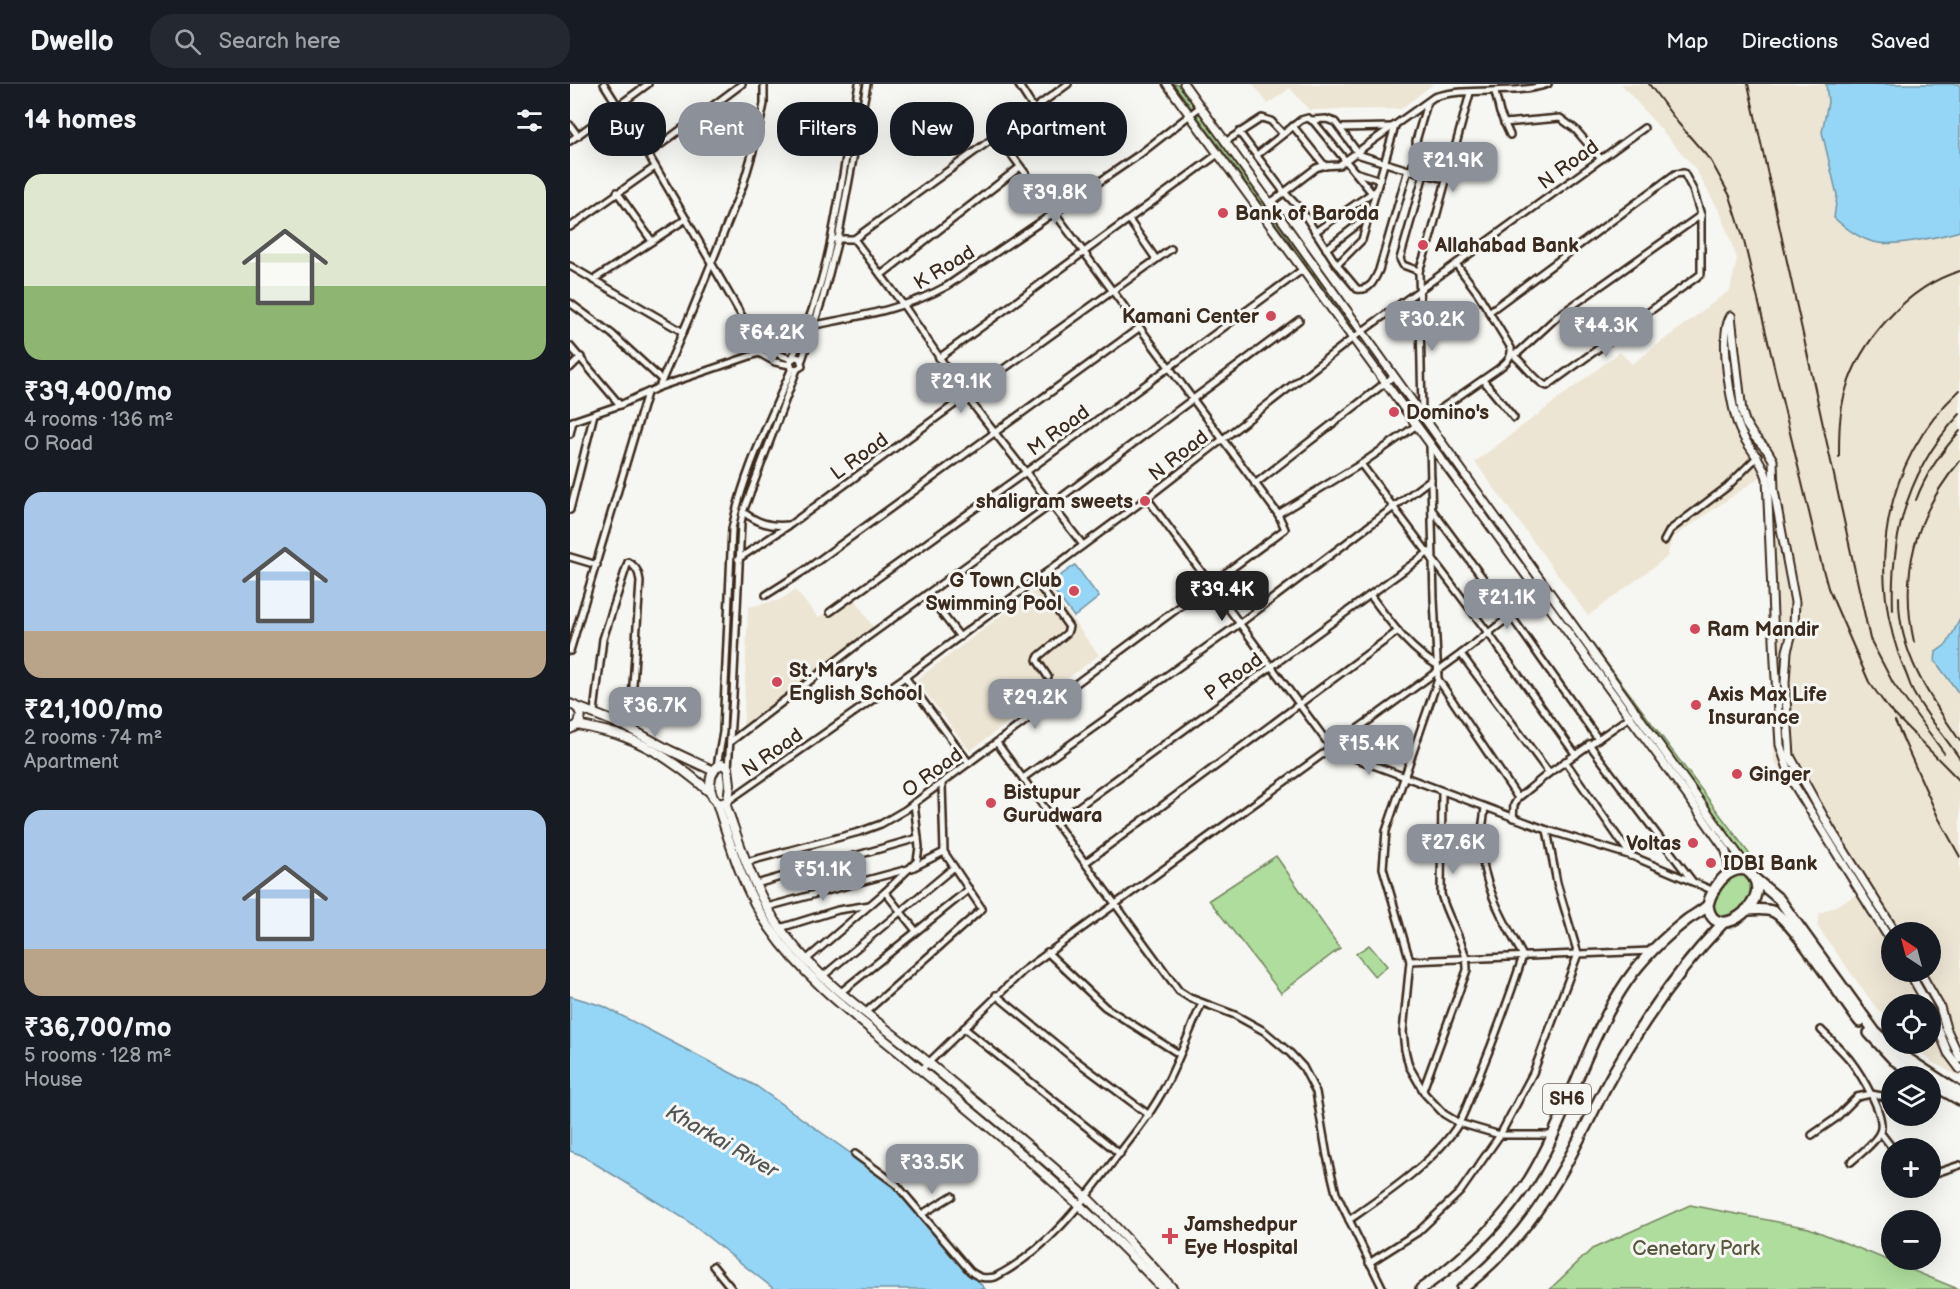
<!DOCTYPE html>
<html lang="en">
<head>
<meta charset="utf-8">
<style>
  body { margin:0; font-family:"Balsamiq Sans",sans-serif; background:#242831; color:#f1f3f6; height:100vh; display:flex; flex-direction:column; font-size:22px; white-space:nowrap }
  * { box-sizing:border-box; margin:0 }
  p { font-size:20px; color:#9ea1a6 }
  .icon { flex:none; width:33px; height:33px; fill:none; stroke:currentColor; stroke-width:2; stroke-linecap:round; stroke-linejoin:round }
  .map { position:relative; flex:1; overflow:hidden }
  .side { display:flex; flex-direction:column; background:#171b24; width:570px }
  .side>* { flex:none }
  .top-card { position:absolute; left:18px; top:18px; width:570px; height:54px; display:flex; gap:12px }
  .needle { width:39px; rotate:324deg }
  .controls { position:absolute; left:1311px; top:838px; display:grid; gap:12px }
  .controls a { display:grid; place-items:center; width:60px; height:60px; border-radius:50%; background:#171b24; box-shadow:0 6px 24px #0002; font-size:30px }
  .price { position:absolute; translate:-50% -51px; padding:0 14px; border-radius:12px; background:#8c9099; color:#fff; font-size:20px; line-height:39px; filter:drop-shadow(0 2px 3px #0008) }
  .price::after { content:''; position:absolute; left:50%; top:36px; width:18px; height:14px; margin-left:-9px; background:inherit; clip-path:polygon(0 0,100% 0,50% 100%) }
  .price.on { background:#222; color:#fff }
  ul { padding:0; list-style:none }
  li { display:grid; align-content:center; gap:12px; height:318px; padding:0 24px }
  li span { display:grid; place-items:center; height:186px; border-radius:18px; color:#555 }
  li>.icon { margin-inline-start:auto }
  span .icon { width:108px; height:108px; fill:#fffc; stroke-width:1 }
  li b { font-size:26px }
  h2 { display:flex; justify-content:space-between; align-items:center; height:72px; padding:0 24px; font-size:26px }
  .tag { padding:0 21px; border-radius:24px; background:#171b24; box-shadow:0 6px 24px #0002; font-size:21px; line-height:54px }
  .tag.on { background:#8c9099; color:#fff }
  header { display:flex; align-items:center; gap:36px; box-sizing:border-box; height:84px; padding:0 30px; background:#171b24; border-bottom:2px solid #363941 }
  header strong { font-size:28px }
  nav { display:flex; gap:33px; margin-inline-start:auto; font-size:21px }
  .search { width:420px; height:54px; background:#242831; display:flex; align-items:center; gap:15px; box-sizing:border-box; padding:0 21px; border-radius:24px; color:#9ea1a6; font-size:22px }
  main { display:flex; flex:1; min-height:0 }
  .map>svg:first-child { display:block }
</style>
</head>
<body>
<header>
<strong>Dwello</strong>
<div class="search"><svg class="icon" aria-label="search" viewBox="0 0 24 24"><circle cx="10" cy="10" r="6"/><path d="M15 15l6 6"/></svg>Search here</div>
<nav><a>Map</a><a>Directions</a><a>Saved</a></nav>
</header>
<main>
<section class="side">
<h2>14 homes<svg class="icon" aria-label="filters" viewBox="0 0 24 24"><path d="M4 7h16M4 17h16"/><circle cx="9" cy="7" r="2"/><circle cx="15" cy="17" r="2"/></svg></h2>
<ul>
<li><span style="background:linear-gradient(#dfe7d0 60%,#8fb573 0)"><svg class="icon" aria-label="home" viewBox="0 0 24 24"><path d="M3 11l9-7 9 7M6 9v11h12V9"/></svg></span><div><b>₹39,400/mo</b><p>4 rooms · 136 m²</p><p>O Road</p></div></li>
<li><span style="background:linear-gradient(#a9c7e8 75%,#b9a48a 0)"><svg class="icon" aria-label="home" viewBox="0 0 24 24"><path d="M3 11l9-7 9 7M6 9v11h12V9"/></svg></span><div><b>₹21,100/mo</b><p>2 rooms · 74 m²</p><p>Apartment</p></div></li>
<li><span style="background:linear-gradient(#a9c7e8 75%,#b9a48a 0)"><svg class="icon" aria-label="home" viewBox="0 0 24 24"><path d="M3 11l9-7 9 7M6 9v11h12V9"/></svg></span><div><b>₹36,700/mo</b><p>5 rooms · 128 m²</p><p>House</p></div></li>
</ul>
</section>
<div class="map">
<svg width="1390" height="1205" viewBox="0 0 1390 1205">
  <rect width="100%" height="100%" fill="#f6f6f2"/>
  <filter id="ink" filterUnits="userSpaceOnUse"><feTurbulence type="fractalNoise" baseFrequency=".0167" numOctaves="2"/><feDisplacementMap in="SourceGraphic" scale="12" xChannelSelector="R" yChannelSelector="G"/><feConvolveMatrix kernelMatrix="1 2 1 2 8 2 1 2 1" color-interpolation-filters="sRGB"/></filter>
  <g filter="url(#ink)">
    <g fill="#ede5d4" fill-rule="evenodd">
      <polygon points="683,0 863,0 831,25 739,26 720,4 698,20"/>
      <path d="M1051,0H1390V993L1362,978L1343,960H1360V921H1322L1321,939L1304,921L1247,842L1249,830L1291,809L1204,676L1196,389L1102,454L1097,473L1018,532L905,378L1050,268L1062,280L1160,206L1167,175L1151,130L1124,83ZM1322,849H1360V888H1322Z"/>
      <polygon points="475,499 529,571 400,667 346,596"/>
      <polygon points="225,506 248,533 286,516 305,547 173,649 178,523 210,516"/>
    </g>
    <g fill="#aedd9d" stroke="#74845e" stroke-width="1.5">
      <polygon points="604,0 609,0 787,244 784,246"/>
      <path d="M795,255L1192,787L1180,778L1169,781L1170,787L1184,799L1181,815L1172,824L1155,835H1148L1140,818C1159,793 1174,784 1156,753L792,256Z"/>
      <polygon points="706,772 770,864 711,909 639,816"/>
      <polygon points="799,861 817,882 805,893 786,870"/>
      <polygon points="1120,1121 1239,1144 1388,1205 980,1205 1022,1165"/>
    </g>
    <g fill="#95d6f7" stroke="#7191a0" stroke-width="1.5">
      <path d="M1256,0H1390V147C1373,152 1327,162 1309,159C1292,157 1277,145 1264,134L1267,111L1252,48L1258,18Z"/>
      <polygon points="505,481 529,513 504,533 479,500"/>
      <polygon points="1390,535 1390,611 1365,577 1366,568 1377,560"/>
      <polygon points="0,912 33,922 186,1002 325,1101 415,1205 204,1205 115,1135 11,1071 0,1067"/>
    </g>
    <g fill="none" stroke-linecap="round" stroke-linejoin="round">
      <g stroke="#3b2a1e" stroke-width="10">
        <g id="minor">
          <polyline points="34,0 78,70 116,135 177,241 189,269 205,278 220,281"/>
          <polyline points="448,0 464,25"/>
          <polyline points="925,8 930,29 940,51"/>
          <polyline points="741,36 756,35 765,38 788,69"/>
          <polyline points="934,39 990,34 1005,45 1031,75"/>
          <polyline points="0,41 8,52"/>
          <polyline points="723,42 755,82"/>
          <polyline points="770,44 822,43"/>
          <path d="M669,48L714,108L732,127L767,181L787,205C800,207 804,197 809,186L838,86"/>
          <polyline points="0,57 78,0"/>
          <polyline points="655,58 692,34 701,37 713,50"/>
          <polyline points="78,70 172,0"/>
          <polyline points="787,70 838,86 875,95"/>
          <polyline points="687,71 731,36 738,34 744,38 802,109"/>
          <polyline points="841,87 847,68 846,57 857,19"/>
          <polyline points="785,88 810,96"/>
          <polyline points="47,108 82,157"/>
          <path d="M699,120L746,84L752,82L769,81L864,13C901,2 942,12 978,0"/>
          <polyline points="559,136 586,175"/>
          <polyline points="0,143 85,83"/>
          <polyline points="745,148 803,108"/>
          <polyline points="262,155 284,155 498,0"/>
          <polyline points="284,155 334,222 396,312 513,461"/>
          <polyline points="756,165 800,131"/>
          <polyline points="767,181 792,156 825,42"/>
          <polyline points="0,182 113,248"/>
          <polyline points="849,187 833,181 830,175 854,90"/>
          <polyline points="311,191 450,83"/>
          <polyline points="23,196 116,135"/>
          <polyline points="0,219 42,250 92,296"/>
          <path d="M919,228L1105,90L1114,89L1123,106L1131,131V190L977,302C967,299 953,278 942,270"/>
          <path d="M245,241C290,232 336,225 377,202L570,70L630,23"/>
          <polyline points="0,262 50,321"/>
          <polyline points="187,264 192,264 221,275"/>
          <polyline points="942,270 949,268 988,232 1131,131"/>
          <path d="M222,274C265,189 270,92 289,0"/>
          <polyline points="369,274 648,70"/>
          <polyline points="232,276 253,213 268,155 297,0"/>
          <polyline points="0,284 11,273"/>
          <polyline points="913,296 944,334"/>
          <polyline points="89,303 122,227 173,101 186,57 194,20 194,0"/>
          <polyline points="852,329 849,187 860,155 900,9"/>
          <path d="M856,335L928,285C936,279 942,274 941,264L907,208L886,180"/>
          <polyline points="0,338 50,321 89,303 189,269"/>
          <polyline points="0,350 3,337"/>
          <polyline points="860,360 864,515 868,595 816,747 813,784 840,877 833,948 835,966 839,982 855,1010 874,1030 889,1039 930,1051 982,1051"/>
          <polyline points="791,380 919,550 1006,671"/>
          <polyline points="685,400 824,292"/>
          <polyline points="577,414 763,666 977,746 1062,772 1144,807"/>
          <polyline points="0,426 24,330"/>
          <polyline points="863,427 941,532 1028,655"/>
          <path d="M173,428C188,439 200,443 219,441"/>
          <polyline points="708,430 791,380 847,341"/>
          <polyline points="1094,457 1100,446 1157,403 1188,372"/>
          <polyline points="0,473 27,481"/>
          <polyline points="168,475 221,440 396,312 601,165"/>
          <polyline points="466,497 499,543 497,549 469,572 467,576 478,593"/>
          <polyline points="357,510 390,553"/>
          <polyline points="196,511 234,487 569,244"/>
          <path d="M800,511C820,537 838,565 867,581"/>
          <polyline points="260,528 456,388 732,186"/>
          <polyline points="0,567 77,309"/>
          <polyline points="891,570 979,689"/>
          <polyline points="335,593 399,679"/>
          <polyline points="868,595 948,714 944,721 943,734"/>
          <path d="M24,628L33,555L58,478C67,483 69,489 70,498L60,645"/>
          <polyline points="160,658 296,554 482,420 729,236"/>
          <polyline points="427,659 609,907 620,914 665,931 694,947 720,969 733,983 746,1008 757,1072 766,1109 813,1205"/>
          <polyline points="1019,660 1123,798"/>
          <polyline points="995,677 1061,772"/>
          <path d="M147,682L153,648L154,624L162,445C173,389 200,336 222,284L220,277L225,273L230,274L232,282L227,285L222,284"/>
          <polyline points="158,684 163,611 171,439 173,428 227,285"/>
          <polyline points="453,694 669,540 861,395"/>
          <polyline points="948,714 979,689 1061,632"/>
          <polyline points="158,717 335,593 577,414 783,254 1074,44"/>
          <polyline points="486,739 859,468"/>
          <polyline points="176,778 289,748 311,740 335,726 715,445 708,430 427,51"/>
          <polyline points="515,779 828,547"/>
          <polyline points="186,800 348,754"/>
          <polyline points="315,808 346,847"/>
          <polyline points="197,823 342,784 374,768"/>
          <polyline points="210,844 268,826 300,821"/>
          <polyline points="477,868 535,923 609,970"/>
          <polyline points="236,876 315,808 347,777 349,763 344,719"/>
          <polyline points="840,877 1082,867"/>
          <polyline points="253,892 383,784"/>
          <polyline points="271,908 399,805"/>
          <polyline points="426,911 504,975 579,1031"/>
          <polyline points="296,928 412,825 374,768 372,700"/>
          <polyline points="394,944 550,1070"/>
          <path d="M1251,946C1261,956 1271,965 1280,976C1290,989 1317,1032 1310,1048C1305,1059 1290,1070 1281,1078"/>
          <polyline points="351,986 453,887 891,570 977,504"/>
          <path d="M853,1006L897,886C898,863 877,835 871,810L872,707"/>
          <polyline points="1310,1048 1323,1065"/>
          <polyline points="1242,1051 1265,1035 1287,1013 1301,1010 1322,1014"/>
          <path d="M285,1070L326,1100L400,1187C409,1194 414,1195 425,1193C478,1166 513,1118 548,1071C566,1048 584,1025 597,999C610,973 620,946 632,919"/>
          <polyline points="1360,1091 1390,1081"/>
          <polyline points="352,1130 382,1112"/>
          <path d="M779,1136C815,1111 867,1076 889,1039C896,1026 901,1010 907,997C924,956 939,915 953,872C934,837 912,801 911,760C911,748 914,735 915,723"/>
          <polyline points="799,1179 848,1148 890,1108 930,1051 963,989 1008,870 987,799 977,746"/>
          <polyline points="143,1182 162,1205"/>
        </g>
      </g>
      <g stroke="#3b2a1e" stroke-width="11">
        <g id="tertiary">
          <polyline points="597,0 1119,714 1155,765 1158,774 1159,788"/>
          <polyline points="614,0 1180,787"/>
          <path d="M1161,232C1148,248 1161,326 1170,346C1177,363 1192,375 1197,394L1205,578L1210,661L1222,697L1322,859"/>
          <polyline points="1161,232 1172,328 1176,340 1183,351 1197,366 1203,376 1204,406 1210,439 1225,518 1224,542 1217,567 1215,599 1220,672 1260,744 1326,849"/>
          <polyline points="1339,888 1358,921"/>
          <polyline points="1350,888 1370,923 1376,944 1390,974"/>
          <polyline points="1360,925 1378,969 1390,985"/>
        </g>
      </g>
      <g stroke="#3b2a1e" stroke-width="12">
        <g id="secondary">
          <path d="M0,620C11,623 13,632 8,641"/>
          <polyline points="7,623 55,642 99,666 144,687"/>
          <path d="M0,645L8,641C22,644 36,647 49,651C83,662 115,686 141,709"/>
          <path d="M152,680L158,684L160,700L158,717L150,720C136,713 137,685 152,680Z"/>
          <path d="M147,719C161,762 173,806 200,844C239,901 299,942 351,986C435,1055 519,1124 593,1205"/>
          <path d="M155,719C171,764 185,812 215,851C254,903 311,939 360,980C412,1024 466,1066 516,1113C546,1142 574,1174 603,1205"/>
        </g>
      </g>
      <g stroke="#3b2a1e" stroke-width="14">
        <g id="primary">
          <polyline points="1184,794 1209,815 1305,948 1326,967 1390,1009"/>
          <path d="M1176,826C1185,826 1196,824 1204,828C1222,836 1273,917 1290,938"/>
          <polyline points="1299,949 1324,976 1350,993"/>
          <polyline points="1360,999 1390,1016"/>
          <path d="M851,1205C893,1176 931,1139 959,1096C998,1033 1015,958 1057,897C1073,874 1096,852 1118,835C1124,831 1132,827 1137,822C1139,820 1139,817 1140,814C1146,800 1159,782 1176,786C1213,811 1143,866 1138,821"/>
          <path d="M892,1205C942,1166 979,1116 1007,1059C1020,1035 1031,1010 1045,986C1076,932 1110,884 1153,839"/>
        </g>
      </g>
      <use href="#minor" stroke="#f6f6f2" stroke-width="5"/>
      <use href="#tertiary" stroke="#f6f6f2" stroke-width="7"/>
      <use href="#secondary" stroke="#f6f6f2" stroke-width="8"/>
      <use href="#primary" stroke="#f6f6f2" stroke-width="9"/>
      <g stroke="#3b2a1e" stroke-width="2">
        <polyline points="1079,0 1108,39 1141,77 1160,112 1173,153 1251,478 1258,504 1299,598 1318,624 1390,697"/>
        <polyline points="1178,0 1300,555 1323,599 1374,669"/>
        <path d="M1390,306C1312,377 1295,492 1335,587C1338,594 1340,601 1343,608C1356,631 1375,653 1390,675"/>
        <path d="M1269,373C1269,352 1269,330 1275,309C1289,258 1338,202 1390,187"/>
        <path d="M1346,416C1356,389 1371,368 1390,347"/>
        <path d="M1329,513C1328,568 1360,614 1390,657"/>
        <path d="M1323,526C1320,453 1339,384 1390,330"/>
        <path d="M1344,558C1329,489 1345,430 1390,377"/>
        <polyline points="1325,637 1368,733 1390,773"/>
      </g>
    </g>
  </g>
  <g fill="#d1495b" stroke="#f6f6f2" stroke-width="2">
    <circle cx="653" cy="129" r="6"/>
    <circle cx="853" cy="161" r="6"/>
    <circle cx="701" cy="232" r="6"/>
    <circle cx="824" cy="328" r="6"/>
    <circle cx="575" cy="417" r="6"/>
    <circle cx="504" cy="507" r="6"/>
    <circle cx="1125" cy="545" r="6"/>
    <circle cx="207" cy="598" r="6"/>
    <circle cx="1126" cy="621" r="6"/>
    <circle cx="1167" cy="690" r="6"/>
    <circle cx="421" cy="719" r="6"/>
    <circle cx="1123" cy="759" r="6"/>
    <circle cx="1141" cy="779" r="6"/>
    <path d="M597 1143h6v6h6v6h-6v6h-6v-6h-6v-6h6z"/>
  </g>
  <g text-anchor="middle" stroke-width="6" stroke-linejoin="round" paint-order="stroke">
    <rect fill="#f6f6f2" stroke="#73675e" stroke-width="1.5" x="973" y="1000" width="48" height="30" rx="4.5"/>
    <g font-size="18" font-weight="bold" fill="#3b2a1e">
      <text x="997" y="1021">SH6</text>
    </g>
    <g font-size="20" fill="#3b2a1e" stroke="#f6f6f2">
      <text transform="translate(998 80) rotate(-36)" y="7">N Road</text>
      <text transform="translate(374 183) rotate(-31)" y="7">K Road</text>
      <text transform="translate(488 346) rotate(-36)" y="7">M Road</text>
      <text transform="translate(608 371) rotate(-38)" y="7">N Road</text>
      <text transform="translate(289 372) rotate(-36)" y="7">L Road</text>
      <text transform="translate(663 592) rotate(-36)" y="7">P Road</text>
      <text transform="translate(202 668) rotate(-35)" y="7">N Road</text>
      <text transform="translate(362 688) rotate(-36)" y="7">O Road</text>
    </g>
    <g font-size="20" font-weight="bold" fill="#3b2a1e" stroke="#f6f6f2" text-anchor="start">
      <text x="665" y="136">Bank of Baroda</text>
      <text x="865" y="168">Allahabad Bank</text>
      <text x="689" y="239" text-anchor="end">Kamani Center</text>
      <text x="836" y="335">Domino's</text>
      <text x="563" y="424" text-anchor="end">shaligram sweets</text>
      <text x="492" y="503" text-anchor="end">G Town Club<tspan x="492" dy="23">Swimming Pool</tspan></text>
      <text x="1137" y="552">Ram Mandir</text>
      <text x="219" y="593">St. Mary's<tspan x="219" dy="23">English School</tspan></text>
      <text x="1138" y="617">Axis Max Life<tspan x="1138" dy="23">Insurance</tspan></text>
      <text x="1179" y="697">Ginger</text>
      <text x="433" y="715">Bistupur<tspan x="433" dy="23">Gurudwara</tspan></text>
      <text x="1111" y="766" text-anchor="end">Voltas</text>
      <text x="1153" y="786">IDBI Bank</text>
      <text x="614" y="1147">Jamshedpur<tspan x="614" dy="23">Eye Hospital</tspan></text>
    </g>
    <g font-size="20" fill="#58573e" stroke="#f6f6f2">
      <text x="1126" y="1171">Cenetary Park</text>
    </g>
    <g font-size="21" font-style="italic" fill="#525554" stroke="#f6f6f2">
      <text transform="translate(152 1057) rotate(30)" y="7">Kharkai River</text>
    </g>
  </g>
</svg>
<div class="controls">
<a><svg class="needle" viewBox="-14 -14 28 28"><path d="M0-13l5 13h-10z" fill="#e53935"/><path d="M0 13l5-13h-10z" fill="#9ea1a6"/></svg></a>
<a><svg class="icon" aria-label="locate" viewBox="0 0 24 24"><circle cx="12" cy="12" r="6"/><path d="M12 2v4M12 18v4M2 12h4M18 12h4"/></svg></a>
<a><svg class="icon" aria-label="layers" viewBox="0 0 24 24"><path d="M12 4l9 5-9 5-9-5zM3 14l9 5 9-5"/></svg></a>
<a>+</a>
<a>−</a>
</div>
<b class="price" style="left:883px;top:109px">₹21.9K</b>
<b class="price" style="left:485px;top:141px">₹39.8K</b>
<b class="price" style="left:862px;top:268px">₹30.2K</b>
<b class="price" style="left:1036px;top:274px">₹44.3K</b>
<b class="price" style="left:202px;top:281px">₹64.2K</b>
<b class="price" style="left:391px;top:330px">₹29.1K</b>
<b class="price on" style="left:652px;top:538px">₹39.4K</b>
<b class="price" style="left:937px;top:546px">₹21.1K</b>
<b class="price" style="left:465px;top:646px">₹29.2K</b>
<b class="price" style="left:85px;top:654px">₹36.7K</b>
<b class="price" style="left:799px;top:692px">₹15.4K</b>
<b class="price" style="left:883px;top:791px">₹27.6K</b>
<b class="price" style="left:253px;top:818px">₹51.1K</b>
<b class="price" style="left:362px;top:1111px">₹33.5K</b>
<div class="top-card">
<a class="tag">Buy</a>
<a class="tag on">Rent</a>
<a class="tag">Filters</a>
<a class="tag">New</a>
<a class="tag">Apartment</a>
</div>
</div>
</main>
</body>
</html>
